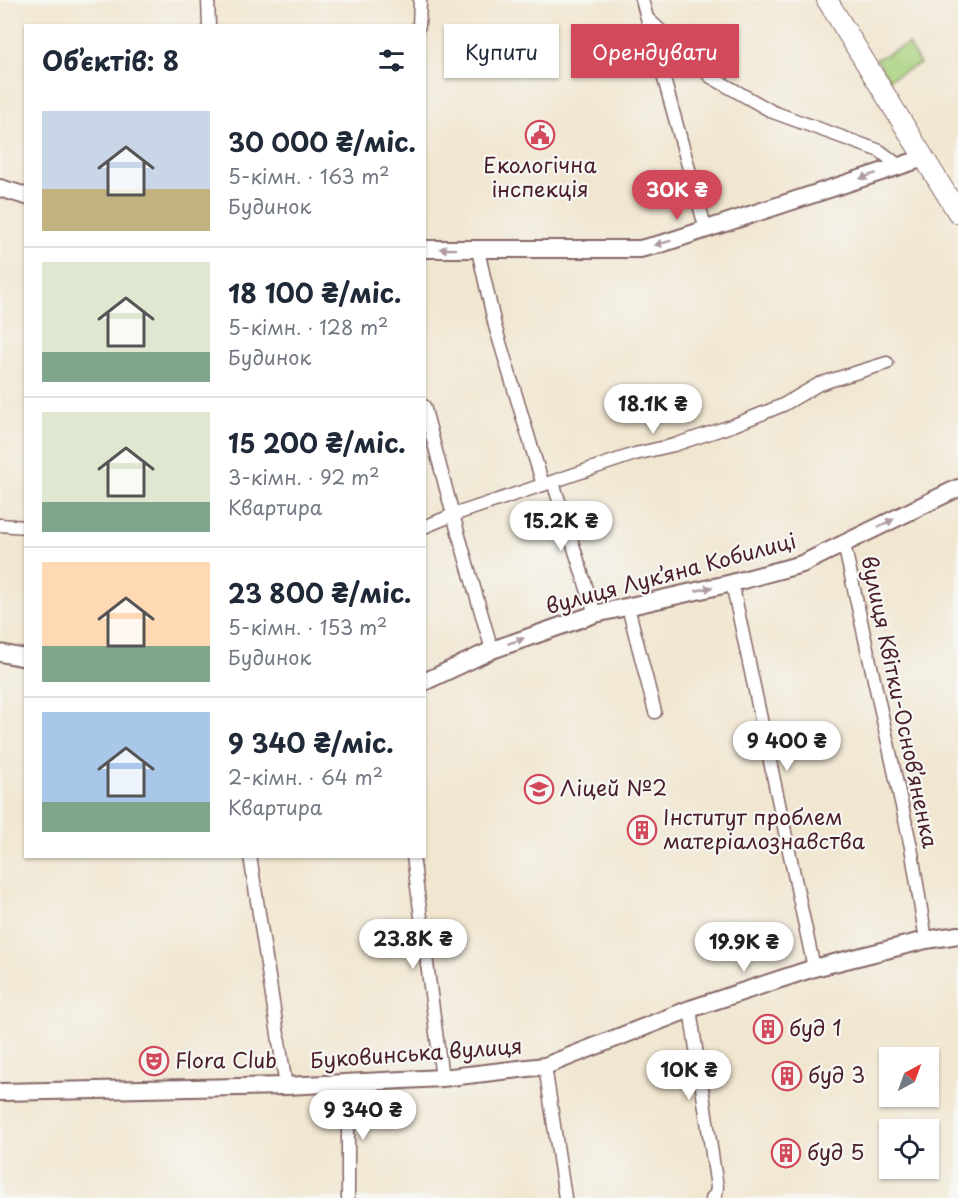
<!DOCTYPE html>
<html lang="uk">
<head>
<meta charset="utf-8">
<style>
  body { margin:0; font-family:"Playpen Sans",sans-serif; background:#f6f6f7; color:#1f2937; height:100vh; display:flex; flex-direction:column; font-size:22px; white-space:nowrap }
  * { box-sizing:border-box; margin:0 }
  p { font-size:20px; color:#747a83 }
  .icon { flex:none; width:33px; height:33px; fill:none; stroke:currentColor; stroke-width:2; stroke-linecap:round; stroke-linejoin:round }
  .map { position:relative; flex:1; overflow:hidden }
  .details { position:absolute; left:24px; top:24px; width:402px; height:834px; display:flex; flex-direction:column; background:#fff; border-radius:0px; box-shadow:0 2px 4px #0004 }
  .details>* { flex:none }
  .guide { position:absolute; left:444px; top:24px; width:423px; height:54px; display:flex; gap:12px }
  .needle { width:39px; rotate:41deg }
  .controls { position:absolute; left:879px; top:1047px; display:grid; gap:12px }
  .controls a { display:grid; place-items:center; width:60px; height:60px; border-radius:0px; background:#fff; box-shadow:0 2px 4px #0004; font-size:30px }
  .price { position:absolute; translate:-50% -51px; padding:0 14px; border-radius:21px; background:#fff; color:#222; font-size:20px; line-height:39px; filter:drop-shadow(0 2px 3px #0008) }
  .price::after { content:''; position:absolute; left:50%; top:36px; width:18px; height:14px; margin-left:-9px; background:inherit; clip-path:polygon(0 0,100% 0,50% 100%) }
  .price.current { background:#d1495b; color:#fff }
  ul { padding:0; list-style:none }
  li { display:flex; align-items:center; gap:18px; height:150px; padding:0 18px }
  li+li { border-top:2px solid #e0e1e3 }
  li span { display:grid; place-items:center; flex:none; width:168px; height:120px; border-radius:0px; color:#555 }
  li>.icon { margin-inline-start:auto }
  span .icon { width:72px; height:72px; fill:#fffc; stroke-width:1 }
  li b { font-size:26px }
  h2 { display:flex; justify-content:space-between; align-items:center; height:72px; padding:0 18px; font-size:26px }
  .chip { padding:0 21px; border-radius:0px; background:#fff; box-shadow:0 2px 4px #0004; font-size:21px; line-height:54px }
  .chip.current { background:#d1495b; color:#fff }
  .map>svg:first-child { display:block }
</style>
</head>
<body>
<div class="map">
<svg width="958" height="1198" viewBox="0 0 958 1198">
  <rect width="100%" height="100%" fill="#f6f6f2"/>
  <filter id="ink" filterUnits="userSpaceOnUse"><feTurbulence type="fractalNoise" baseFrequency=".0167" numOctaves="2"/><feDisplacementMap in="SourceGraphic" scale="12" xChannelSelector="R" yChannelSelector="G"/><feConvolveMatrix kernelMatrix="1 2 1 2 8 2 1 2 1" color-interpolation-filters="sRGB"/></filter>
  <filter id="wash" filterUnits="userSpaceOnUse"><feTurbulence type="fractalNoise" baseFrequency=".008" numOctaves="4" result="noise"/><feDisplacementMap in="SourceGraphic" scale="24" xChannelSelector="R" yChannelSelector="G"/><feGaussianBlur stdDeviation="1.35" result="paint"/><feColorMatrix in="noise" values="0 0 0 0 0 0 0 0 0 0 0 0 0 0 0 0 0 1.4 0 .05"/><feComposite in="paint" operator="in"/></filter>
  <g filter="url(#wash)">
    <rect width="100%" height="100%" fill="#f1e6d0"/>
    <g fill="#a8d17d" stroke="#797854" stroke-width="1.5">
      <polygon points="731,37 736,40 741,55 721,76 698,56 708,48"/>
      <polygon points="908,44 920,64 889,79 876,59"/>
    </g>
  </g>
  <g filter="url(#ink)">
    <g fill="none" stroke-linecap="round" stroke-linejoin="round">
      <g stroke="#846565" stroke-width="15">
        <g id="minor">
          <polyline points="208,0 209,26"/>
          <polyline points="642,0 706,230"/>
          <polyline points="649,20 711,77 773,112 880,151 898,165"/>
          <polyline points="419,26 420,0"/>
          <polyline points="478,250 495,326 543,485"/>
          <polyline points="424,406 453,515 492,650"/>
          <polyline points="553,482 595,614"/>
          <polyline points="0,525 26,527"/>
          <polyline points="424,527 453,515 635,454 674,445 734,425 783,405 819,384 887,363"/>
          <polyline points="844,544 911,847 926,940"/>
          <polyline points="732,583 814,968"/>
          <polyline points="628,607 655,712"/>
          <polyline points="250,856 286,1086"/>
          <polyline points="413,856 442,1078"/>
          <polyline points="690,1009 717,1187 716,1194 712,1198"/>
          <polyline points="545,1066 565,1198"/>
          <polyline points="348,1198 348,1083"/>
        </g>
      </g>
      <g stroke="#846565" stroke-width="20">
        <g id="tertiary">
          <polyline points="0,188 26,196"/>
          <polyline points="424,249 640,249 664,243 924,158"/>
          <polyline points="0,653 26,658"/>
          <polyline points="424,682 492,650 595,614 732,583 802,564 958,488"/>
          <polyline points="0,1092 286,1086 442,1078 545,1066 690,1009 814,968 926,940 958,935"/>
        </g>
      </g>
      <g stroke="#846565" stroke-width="22">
        <polyline id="primary" points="827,0 958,213"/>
      </g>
      <use href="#minor" stroke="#fff" stroke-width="12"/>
      <use href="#tertiary" stroke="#fff" stroke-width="16"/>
      <use href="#primary" stroke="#fff" stroke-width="20"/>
    </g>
    <defs><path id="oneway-solid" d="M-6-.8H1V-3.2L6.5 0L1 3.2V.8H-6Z" transform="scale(1.5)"/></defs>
    <g fill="#ae9aa0">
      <use href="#oneway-solid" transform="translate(868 176) rotate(161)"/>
      <use href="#oneway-solid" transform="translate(663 243) rotate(165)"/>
      <use href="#oneway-solid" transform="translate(448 249) rotate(-179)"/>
      <use href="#oneway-solid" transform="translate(886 523) rotate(-26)"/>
      <use href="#oneway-solid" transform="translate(704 589) rotate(-13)"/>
      <use href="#oneway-solid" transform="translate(516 641) rotate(-19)"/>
    </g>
  </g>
  <defs>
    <g id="civic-ring" transform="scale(1.5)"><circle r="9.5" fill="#f6f6f2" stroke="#d1495b" stroke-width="1.5"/><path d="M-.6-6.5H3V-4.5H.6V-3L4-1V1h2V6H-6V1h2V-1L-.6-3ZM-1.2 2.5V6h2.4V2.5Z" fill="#d1495b"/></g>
    <g id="school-ring" transform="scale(1.5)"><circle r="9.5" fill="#f6f6f2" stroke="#d1495b" stroke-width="1.5"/><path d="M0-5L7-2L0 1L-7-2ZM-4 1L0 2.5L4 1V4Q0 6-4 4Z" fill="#d1495b"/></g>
    <g id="building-ring" transform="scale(1.5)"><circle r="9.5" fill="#f6f6f2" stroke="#d1495b" stroke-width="1.5"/><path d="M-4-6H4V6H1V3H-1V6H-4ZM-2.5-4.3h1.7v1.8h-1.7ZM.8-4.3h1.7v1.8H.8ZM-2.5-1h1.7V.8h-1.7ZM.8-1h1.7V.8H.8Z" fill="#d1495b"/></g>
    <g id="theatre-ring" transform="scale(1.5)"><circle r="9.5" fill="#f6f6f2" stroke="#d1495b" stroke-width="1.5"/><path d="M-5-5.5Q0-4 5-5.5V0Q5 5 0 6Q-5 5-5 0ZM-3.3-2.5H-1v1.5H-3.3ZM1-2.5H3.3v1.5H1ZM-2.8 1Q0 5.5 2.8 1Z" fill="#d1495b"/></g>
  </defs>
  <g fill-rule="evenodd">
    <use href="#civic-ring" x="540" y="135"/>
    <use href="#school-ring" x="539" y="789"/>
    <use href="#building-ring" x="642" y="830"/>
    <use href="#building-ring" x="768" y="1029"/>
    <use href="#theatre-ring" x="154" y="1061"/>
    <use href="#building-ring" x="787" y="1076"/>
    <use href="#building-ring" x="786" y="1153"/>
  </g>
  <g text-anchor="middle" stroke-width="4.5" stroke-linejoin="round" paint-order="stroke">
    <g font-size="21" fill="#4a1f2b" stroke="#f6f6f2" text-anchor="start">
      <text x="540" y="173" text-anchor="middle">Екологічна<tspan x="540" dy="24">інспекція</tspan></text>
      <text x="560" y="796">Ліцей №2</text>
      <text x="663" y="825">Інститут проблем<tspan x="663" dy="24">матеріалознавства</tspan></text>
      <text x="789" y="1036">буд 1</text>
      <text x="175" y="1068">Flora Club</text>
      <text x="808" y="1083">буд 3</text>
      <text x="807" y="1160">буд 5</text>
    </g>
    <g font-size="21" fill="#4a1f2b" stroke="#f6f6f2">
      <text transform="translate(671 574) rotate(-15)" y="7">вулиця Лукʼяна Кобилиці</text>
      <text transform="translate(899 702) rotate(78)" y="7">вулиця Квітки-Основʼяненка</text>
      <text transform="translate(416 1054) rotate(-4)" y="7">Буковинська вулиця</text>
    </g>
  </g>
</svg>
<div class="controls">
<a><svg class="needle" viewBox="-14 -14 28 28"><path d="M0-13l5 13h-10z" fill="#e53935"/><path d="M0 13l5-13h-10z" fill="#747a83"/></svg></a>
<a><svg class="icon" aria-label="locate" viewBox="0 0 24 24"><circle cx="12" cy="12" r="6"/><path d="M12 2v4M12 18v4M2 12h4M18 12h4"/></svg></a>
</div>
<b class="price current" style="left:677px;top:221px">30K ₴</b>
<b class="price" style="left:653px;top:435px">18.1K ₴</b>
<b class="price" style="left:561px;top:552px">15.2K ₴</b>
<b class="price" style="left:787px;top:772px">9 400 ₴</b>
<b class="price" style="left:413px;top:970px">23.8K ₴</b>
<b class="price" style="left:744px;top:973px">19.9K ₴</b>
<b class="price" style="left:689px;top:1101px">10K ₴</b>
<b class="price" style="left:363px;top:1141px">9 340 ₴</b>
<div class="guide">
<a class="chip">Купити</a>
<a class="chip current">Орендувати</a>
</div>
<section class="details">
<h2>Об’єктів: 8<svg class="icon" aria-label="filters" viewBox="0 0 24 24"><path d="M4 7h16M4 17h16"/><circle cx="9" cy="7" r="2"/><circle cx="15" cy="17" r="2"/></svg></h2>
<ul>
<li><span style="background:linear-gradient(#c9d6e8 65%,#c2b280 0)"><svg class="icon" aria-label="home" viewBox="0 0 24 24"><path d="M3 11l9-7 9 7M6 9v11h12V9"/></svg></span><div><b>30 000 ₴/міс.</b><p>5-кімн. · 163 m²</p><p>Будинок</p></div></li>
<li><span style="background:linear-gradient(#dfe7d0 75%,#7fa58c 0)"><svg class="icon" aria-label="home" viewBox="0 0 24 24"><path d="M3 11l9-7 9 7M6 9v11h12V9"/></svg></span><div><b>18 100 ₴/міс.</b><p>5-кімн. · 128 m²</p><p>Будинок</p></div></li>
<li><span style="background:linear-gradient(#dfe7d0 75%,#7fa58c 0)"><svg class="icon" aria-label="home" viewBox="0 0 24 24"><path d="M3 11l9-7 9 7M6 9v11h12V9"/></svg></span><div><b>15 200 ₴/міс.</b><p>3-кімн. · 92 m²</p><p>Квартира</p></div></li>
<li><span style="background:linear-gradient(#ffd9b3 70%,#7fa58c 0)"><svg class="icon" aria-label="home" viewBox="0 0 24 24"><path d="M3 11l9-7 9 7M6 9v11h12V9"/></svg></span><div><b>23 800 ₴/міс.</b><p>5-кімн. · 153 m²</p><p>Будинок</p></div></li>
<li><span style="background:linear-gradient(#a9c7e8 75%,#7fa58c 0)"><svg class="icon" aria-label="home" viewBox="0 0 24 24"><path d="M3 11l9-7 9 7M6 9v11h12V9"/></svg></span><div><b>9 340 ₴/міс.</b><p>2-кімн. · 64 m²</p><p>Квартира</p></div></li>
</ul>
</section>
</div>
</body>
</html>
